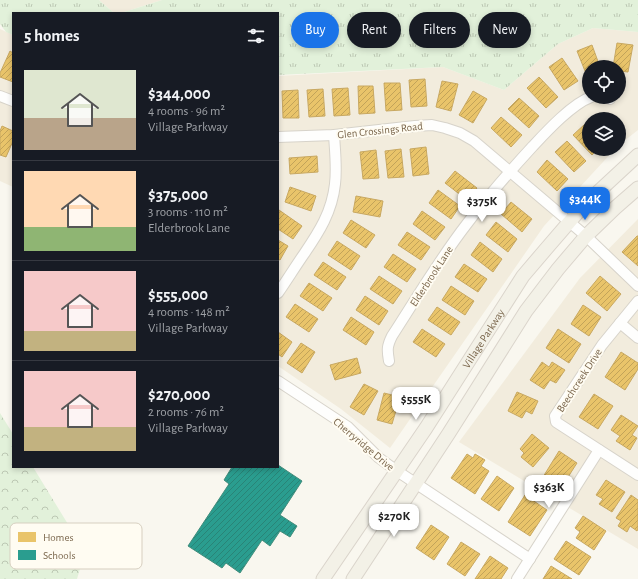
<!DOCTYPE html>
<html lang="en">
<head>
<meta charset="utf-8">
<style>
  body { margin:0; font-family:"Alegreya Sans",sans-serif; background:#242831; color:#f1f3f6; height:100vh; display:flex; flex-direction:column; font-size:15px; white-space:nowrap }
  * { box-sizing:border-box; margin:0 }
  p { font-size:13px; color:#9ea1a6 }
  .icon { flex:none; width:22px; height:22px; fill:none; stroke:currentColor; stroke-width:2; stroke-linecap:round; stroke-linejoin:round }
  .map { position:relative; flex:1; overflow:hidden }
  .drawer { position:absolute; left:12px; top:12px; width:267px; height:456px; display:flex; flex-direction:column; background:#171b24; border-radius:0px; box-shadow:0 2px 6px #0003 }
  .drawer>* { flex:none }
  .guide { position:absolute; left:291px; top:12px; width:287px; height:36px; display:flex; gap:8px }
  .buttons { position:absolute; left:582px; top:60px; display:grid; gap:8px }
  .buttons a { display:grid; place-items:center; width:44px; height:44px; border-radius:50%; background:#171b24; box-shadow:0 2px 6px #0003; font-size:20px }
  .price { position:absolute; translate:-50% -34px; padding:0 9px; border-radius:8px; background:#fff; color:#222; font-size:13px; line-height:26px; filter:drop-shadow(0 1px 2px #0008) }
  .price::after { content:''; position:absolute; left:50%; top:24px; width:12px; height:9px; margin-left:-6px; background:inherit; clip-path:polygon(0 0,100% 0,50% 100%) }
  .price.on { background:#1a73e8; color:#fff }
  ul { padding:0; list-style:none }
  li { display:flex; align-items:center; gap:12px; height:100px; padding:0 12px }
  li+li { border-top:1px solid #363941 }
  li span { display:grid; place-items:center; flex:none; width:112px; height:80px; border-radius:0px; color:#555 }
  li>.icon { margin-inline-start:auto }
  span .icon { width:48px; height:48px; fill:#fffc; stroke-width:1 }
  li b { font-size:17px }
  h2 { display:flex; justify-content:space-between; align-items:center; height:48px; padding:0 12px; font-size:17px }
  .tag { padding:0 14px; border-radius:18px; background:#171b24; box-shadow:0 2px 6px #0003; font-size:14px; line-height:36px }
  .tag.on { background:#1a73e8; color:#fff }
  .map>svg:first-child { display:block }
</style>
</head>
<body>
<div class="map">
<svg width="638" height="579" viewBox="0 0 638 579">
  <defs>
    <pattern id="grass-tufts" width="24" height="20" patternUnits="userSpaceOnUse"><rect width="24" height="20" fill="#e2f1da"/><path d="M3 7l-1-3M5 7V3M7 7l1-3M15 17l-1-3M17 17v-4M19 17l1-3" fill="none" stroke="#bcc7b3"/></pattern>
    <pattern id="forest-crowns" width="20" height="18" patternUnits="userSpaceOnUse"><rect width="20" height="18" fill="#e2f1da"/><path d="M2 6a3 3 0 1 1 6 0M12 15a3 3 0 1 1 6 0" fill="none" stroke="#bcc7b3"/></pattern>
    <pattern id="homes-hatch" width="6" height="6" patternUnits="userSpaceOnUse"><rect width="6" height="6" fill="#e9c46a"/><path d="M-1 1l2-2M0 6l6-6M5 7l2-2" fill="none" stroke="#c2a359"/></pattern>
    <pattern id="schools-hatch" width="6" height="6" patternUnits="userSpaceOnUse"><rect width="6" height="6" fill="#2a9d8f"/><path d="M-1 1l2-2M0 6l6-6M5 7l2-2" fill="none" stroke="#298477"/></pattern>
  </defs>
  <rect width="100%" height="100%" fill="#f9f7ef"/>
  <g fill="#f2ecdd" fill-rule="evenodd">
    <polygon points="99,0 162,0 121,13 114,13"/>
    <path d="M593,28L638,32V130L619,145V119H589V149H615L544,226L390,448L341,409L278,366V76L443,67L504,90L558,44ZM589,67H619V97H589Z"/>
    <polygon points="0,29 13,35 13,187 0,181"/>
    <polygon points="638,219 638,549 459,442 580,278"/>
  </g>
  <g fill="url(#grass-tufts)">
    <polygon points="0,0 99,0 114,13 13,13 13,35 6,32 0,24"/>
    <polygon points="162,0 638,0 638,32 593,28 558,44 504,90 443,67 278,75 278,13 121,13"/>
  </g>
  <polygon fill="url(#forest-crowns)" points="0,413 13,434 13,467 33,467 85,552 77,579 0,579"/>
  <g fill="url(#homes-hatch)" stroke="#c8a861">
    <polygon points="617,43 633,45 628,72 619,71 619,67 613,67"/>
    <polygon points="592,45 600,67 589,67 589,76 587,76 577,51"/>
    <polygon points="10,51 13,53 13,82 0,77 0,73"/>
    <polygon points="562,58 578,81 564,90 549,67"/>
    <polygon points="539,77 558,97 546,108 527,88"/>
    <polygon points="425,79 427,106 411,107 409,80"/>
    <polygon points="442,81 458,84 451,111 436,107"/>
    <polygon points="384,83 400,83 402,110 386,111"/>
    <polygon points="358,86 373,86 375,113 359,114"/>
    <polygon points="348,88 350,115 334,116 332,89"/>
    <polygon points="323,89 325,116 309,117 307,90"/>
    <polygon points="298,90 299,118 283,118 282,91"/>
    <polygon points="473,91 487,99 473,123 459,115"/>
    <polygon points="519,98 539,116 529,128 508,109"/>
    <polygon points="501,117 522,135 511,147 491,128"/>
    <polygon points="585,124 589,128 589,149 598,149 592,155 573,135"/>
    <polygon points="2,126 13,131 13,141 6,157 0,155 0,131"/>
    <polygon points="567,141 586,161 574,172 555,152"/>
    <polygon points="426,147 429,174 413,176 410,149"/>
    <polygon points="401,149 404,177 388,178 385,151"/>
    <polygon points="376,150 379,178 363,179 360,152"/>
    <polygon points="317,156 318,172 290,174 289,158"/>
    <polygon points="547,160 568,179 557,191 537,172"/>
    <polygon points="455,171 477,188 467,200 445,183"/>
    <polygon points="290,187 316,196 311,211 285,202"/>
    <polygon points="438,190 460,206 451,219 429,203"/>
    <polygon points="356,196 383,201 380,217 353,212"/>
    <polygon points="511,202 532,219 522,232 501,214"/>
    <polygon points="279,210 302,226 293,239 278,229"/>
    <polygon points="422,211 445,227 435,240 413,224"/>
    <polygon points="351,220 375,235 366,248 343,233"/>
    <polygon points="496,222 517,239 508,252 486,235"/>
    <polygon points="407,232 430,247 421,260 398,245"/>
    <polygon points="637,236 638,236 638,266 622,252"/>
    <polygon points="278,240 288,246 280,260 278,259"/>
    <polygon points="337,241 360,256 351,270 328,255"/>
    <polygon points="480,242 502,259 493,272 471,255"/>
    <polygon points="393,254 416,269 407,282 384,267"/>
    <polygon points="323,262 346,277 337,290 314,275"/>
    <polygon points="464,264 487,279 478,292 455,277"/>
    <polygon points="379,276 402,291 393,304 370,289"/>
    <polygon points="600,276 621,294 607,311 586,293"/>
    <polygon points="309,283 332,298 323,311 300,296"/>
    <polygon points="451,286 474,301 465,315 442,300"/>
    <polygon points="365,296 388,311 379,325 356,310"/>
    <polygon points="295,304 318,319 309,332 286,317"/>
    <polygon points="583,305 601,317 589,336 571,324"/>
    <polygon points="437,307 460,322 451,335 428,320"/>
    <polygon points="351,317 374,332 366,345 343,330"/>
    <polygon points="422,329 445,344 436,357 413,342"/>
    <polygon points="558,329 581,344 569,363 546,348"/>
    <polygon points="278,332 292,342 282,357 278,354"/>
    <polygon points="301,343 315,352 302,373 287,363"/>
    <polygon points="621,352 638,363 638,369 625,390 605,377"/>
    <polygon points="357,358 361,373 335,380 330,365"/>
    <polygon points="542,362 549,367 552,362 565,370 556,383 550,380 544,389 530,380"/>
    <polygon points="364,384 378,391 364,415 350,407"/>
    <polygon points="517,392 538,401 532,414 526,411 522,418 508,411"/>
    <polygon points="384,393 400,397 392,424 377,420"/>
    <polygon points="594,394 613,406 598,429 579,417"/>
    <polygon points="621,415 638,426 632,435 637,438 630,450 616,441 620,436 611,430"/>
    <polygon points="532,434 549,448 533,467 521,457 524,453 520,449"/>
    <polygon points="559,451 577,463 561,488 543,477"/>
    <polygon points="467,454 473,458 475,454 485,460 481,466 489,471 475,494 451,478"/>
    <polygon points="497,476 514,488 499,511 481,499"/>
    <polygon points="606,480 625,492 612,512 599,504 603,499 596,495"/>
    <polygon points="525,495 547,510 530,536 508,522"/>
    <polygon points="631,495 638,500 638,529 637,531 630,526 627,532 618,526 621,521 616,518"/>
    <polygon points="583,516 606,531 594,550 576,538 580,532 575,528"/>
    <polygon points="431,525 449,537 434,560 416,548"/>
    <polygon points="566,541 591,557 579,575 554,559"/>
    <polygon points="461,542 480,554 465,576 447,564"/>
    <polygon points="490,556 508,568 501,579 475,579"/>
    <polygon points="551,566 572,579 543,579"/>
  </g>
  <polygon fill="url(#schools-hatch)" stroke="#428c7b" points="278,465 302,481 280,515 297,526 290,537 280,531 270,546 262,540 240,573 226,563 222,568 188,546 229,484 224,480 232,467 278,467"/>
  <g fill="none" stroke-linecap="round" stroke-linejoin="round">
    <g stroke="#d7d3ca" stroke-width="12">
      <g id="minor">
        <polyline points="0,96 13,101"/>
        <polyline points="604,97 610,99"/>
        <polyline points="278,137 334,135 415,126 432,125 445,128 460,133 474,141 586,236 638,286"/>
        <path d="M278,293C287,280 295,267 304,254C319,232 332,212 335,184C337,168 335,151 334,135"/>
        <polyline points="638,301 602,345 555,416 556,422 638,475"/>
        <polyline points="620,323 638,338"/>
        <path d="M389,361C387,350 387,346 392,336C416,299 439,260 466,225C487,197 510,171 533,146C547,131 572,104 591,97"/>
        <polyline points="278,381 348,427 379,458 397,471 530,559"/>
        <polyline points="517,579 599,450"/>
      </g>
    </g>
    <g stroke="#dad4cb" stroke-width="15">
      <g id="major">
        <path id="s1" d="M323,579L426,428L523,276L546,249L584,205L638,155"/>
        <polyline points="353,579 449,433 526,311 558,269 586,236 615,208 638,188"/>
      </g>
    </g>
    <use href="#minor" stroke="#fefefd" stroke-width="10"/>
    <use href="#major" stroke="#f3f1e7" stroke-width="13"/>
  </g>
  <g text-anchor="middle" stroke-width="4" stroke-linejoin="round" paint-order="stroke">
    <g font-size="11" fill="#7a664c" stroke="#fffcf2">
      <text transform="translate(380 130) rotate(-6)" y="4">Glen Crossings Road</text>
      <text transform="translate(431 276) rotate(-57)" y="4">Elderbrook Lane</text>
      <text dy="4" stroke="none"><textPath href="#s1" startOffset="289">Village Parkway</textPath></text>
      <text transform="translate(579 380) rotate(-57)" y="4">Beechcreek Drive</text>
      <text transform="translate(364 444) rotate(40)" y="4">Cherryridge Drive</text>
    </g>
  </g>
  <rect x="10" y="523" width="132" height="46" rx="6" fill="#fffcf2" stroke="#d7cfc0" stroke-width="1"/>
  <rect x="18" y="532" width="18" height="10" fill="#e9c46a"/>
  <rect x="18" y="550" width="18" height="10" fill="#2a9d8f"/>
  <g font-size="11" fill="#7a664c">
    <text x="43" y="541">Homes</text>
    <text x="43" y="559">Schools</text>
  </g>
</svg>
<div class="buttons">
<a><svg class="icon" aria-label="locate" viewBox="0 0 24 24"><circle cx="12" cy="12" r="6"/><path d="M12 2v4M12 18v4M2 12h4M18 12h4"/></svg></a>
<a><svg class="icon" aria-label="layers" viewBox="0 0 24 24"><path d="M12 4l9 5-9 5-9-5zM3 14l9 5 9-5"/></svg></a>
</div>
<b class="price on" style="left:585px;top:221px">$344K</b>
<b class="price" style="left:482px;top:223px">$375K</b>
<b class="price" style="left:416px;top:421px">$555K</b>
<b class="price" style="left:549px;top:509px">$363K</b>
<b class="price" style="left:394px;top:538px">$270K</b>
<div class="guide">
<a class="tag on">Buy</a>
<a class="tag">Rent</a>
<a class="tag">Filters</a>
<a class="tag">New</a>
</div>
<section class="drawer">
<h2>5 homes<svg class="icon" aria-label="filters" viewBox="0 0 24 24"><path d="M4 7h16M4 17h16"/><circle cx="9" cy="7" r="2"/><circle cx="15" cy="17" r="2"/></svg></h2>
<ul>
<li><span style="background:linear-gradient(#dfe7d0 60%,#b9a48a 0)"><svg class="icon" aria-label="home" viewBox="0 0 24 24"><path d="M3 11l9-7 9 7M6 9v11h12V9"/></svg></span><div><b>$344,000</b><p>4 rooms · 96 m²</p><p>Village Parkway</p></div></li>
<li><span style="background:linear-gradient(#ffd9b3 70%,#8fb573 0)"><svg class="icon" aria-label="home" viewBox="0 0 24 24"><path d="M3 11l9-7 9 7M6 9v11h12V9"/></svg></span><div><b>$375,000</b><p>3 rooms · 110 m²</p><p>Elderbrook Lane</p></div></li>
<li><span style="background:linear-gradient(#f6c9c9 75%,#c2b280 0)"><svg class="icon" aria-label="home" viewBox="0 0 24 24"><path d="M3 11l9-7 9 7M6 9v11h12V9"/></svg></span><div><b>$555,000</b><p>4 rooms · 148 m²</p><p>Village Parkway</p></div></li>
<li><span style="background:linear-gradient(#f6c9c9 70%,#c2b280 0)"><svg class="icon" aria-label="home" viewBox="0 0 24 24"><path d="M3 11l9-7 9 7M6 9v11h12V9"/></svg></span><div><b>$270,000</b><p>2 rooms · 76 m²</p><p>Village Parkway</p></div></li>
</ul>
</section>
</div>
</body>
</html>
